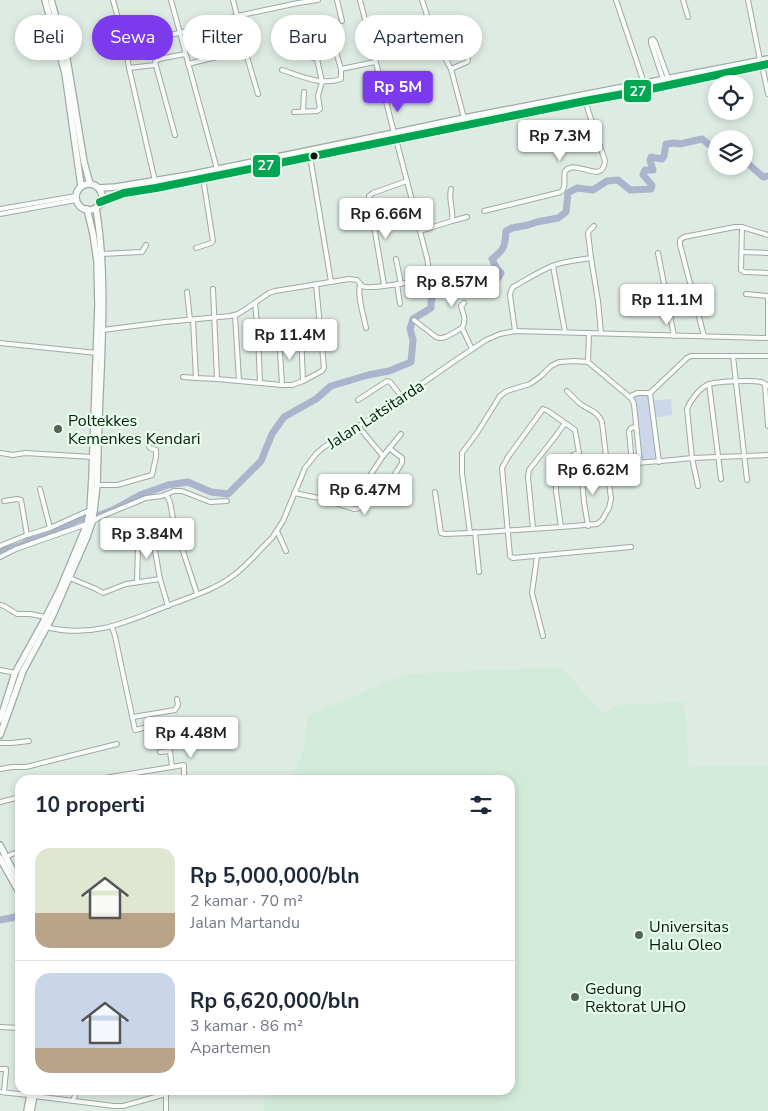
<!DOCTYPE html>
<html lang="id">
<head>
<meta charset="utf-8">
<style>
  body { margin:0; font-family:"Nunito Sans",sans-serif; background:#f6f6f7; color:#1f2937; height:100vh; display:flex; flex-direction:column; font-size:19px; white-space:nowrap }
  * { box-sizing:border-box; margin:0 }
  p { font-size:16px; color:#747a83 }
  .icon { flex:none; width:28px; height:28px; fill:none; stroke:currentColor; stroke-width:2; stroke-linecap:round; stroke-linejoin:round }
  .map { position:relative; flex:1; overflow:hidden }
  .side { position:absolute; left:15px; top:775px; width:500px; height:320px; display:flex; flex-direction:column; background:#fff; border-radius:15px; box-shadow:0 2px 8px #0003 }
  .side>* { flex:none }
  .guide { position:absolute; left:15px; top:15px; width:500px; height:45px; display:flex; gap:10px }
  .tools { position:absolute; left:708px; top:75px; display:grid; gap:10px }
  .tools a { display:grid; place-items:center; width:45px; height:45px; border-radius:50%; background:#fff; box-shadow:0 2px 8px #0003; font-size:25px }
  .price { position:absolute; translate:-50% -42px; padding:0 11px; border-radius:5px; background:#fff; color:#222; font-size:16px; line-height:32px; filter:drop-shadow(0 1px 2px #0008) }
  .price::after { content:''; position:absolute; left:50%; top:30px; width:15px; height:11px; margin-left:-8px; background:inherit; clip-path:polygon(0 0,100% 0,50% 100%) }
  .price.selected { background:#7c3aed; color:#fff }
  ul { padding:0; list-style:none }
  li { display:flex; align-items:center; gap:15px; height:125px; padding:0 20px }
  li+li { border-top:1px solid #e0e1e3 }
  li span { display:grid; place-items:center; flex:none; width:140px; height:100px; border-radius:15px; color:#555 }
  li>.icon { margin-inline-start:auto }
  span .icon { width:60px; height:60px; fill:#fffc; stroke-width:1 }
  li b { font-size:21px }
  h2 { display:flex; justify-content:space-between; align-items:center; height:60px; padding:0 20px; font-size:21px }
  .pill { padding:0 18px; border-radius:22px; background:#fff; box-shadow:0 2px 8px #0003; font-size:18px; line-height:45px }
  .pill.selected { background:#7c3aed; color:#fff }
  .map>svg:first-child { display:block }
</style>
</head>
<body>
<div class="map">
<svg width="768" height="1111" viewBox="0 0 768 1111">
  <rect width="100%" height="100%" fill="#deebe2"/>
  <polygon fill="#d2eada" points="561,667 603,714 618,705 684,702 689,767 768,766 768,1111 263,1111 266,1090 510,1090 510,780 292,780 304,748 308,716 406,674"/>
  <polygon fill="#ccd7e9" points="637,393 650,393 651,401 671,399 672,415 653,418 659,462 640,463 631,397"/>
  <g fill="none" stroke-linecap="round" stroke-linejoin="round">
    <g stroke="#abb4cd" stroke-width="7">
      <polyline points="744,160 763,177 768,176"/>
      <path d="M0,551L20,546L29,541L52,534L77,520L100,515L113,510L140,495L168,485L188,482L211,492L228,494L261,461L272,434L284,417L316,399L331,386L368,375L389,371L411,362L413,340L410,329L413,319L431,308V301L436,289L444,287L456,286L465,281L475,282L498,278L501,273L497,269L492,259C505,249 505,246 506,231L512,228L528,225L537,222L558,218L566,212L568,193L577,188L593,190L607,181L618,180L630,190L651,189L652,185L643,175L645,170H653L650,160L651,157L662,159L664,156L666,144L674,143L680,144L702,139L712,147L716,148"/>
      <polyline points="0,920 20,916"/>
    </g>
    <g stroke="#9faaa3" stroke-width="6">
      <g id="minor">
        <polyline points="113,0 125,44 129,68 155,181"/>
        <polyline points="171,0 217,169"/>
        <polyline points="233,0 237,16 298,3 318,0"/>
        <polyline points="337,0 342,21"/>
        <polyline points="360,0 394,133"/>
        <polyline points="422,0 428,18"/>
        <polyline points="616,0 644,83"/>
        <polyline points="683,0 688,17"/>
        <polyline points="748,0 760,60"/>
        <polyline points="449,26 466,54 468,60 467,62 451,69"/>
        <polyline points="431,32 451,69 464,118"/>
        <polyline points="125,44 179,33 237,16 245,50 258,94"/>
        <polyline points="334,45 341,69"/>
        <polyline points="429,48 436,43"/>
        <polyline points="290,52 318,59"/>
        <polyline points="188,64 245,50"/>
        <polyline points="762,65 768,94"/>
        <polyline points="129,68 155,65"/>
        <path d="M282,70C301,76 322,86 341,79V69L375,62"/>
        <polyline points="663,79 651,43 651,40 653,39 655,42 668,78"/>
        <polyline points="303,111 304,92"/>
        <polyline points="294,112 317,111 320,109 318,96 322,82 314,45"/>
        <polyline points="175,135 155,62 159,59 185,54"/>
        <polyline points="310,156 331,282"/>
        <polyline points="0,209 76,196"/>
        <path d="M484,211L561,192C567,187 563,178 565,171C578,158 602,186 605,161L585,101"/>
        <polyline points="0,214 76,200"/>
        <polyline points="452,221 467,217"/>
        <polyline points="742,227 741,270 744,272 768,273"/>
        <path d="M420,231L452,221C454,210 448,200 451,189"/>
        <polyline points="196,248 211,243 213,241 203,178"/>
        <polyline points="742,252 768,253"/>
        <polyline points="658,253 674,336"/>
        <polyline points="101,254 142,252 146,245"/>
        <polyline points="591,258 598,301 601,333"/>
        <polyline points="396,259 401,284"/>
        <polyline points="553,266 565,332"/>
        <polyline points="397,284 400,304"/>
        <path d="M360,285C357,297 364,316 366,328"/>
        <polyline points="384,285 369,196 373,193 407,181"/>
        <polyline points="187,292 190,320"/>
        <polyline points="746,294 768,296 768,338"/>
        <polyline points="193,320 196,378 217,379 213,289"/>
        <path d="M414,320L436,337C444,341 454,332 462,328C467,320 463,314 461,306L464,303"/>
        <polyline points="462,328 472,349"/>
        <path d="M103,330L165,322L230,316L238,314L246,309L269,293L275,291L349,279L357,280C358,281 361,285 362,286C369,290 422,281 430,277L427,258L396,139"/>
        <path d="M515,331L510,295L511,291L513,287C526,280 538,272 552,266C564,261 578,260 591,258L588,233L589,231L594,226"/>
        <polyline points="301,332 321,328"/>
        <polyline points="258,334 279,334 282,385 260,383"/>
        <polyline points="279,334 301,332 303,381 292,385 282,385"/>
        <polyline points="704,336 680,245 680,240 684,237 735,227 742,227 768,235"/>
        <polyline points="0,343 97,353"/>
        <polyline points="588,362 589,333"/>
        <polyline points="183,377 196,378"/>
        <polyline points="217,379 239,381 235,315"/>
        <polyline points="239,381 260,383 258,334 255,303"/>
        <polyline points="303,381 322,371 324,368 316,284"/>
        <polyline points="709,384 721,479"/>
        <polyline points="765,384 768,426"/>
        <polyline points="650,393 659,462"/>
        <polyline points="629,397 637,393 650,393 687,358 691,356 733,356"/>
        <polyline points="358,400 387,381 390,382 402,397"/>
        <polyline points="358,426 383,456 369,477"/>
        <polyline points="1,453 13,455 25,453 93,457"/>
        <polyline points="579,453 575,430 548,411 543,409 508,457 502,468 510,556 513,558 631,547"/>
        <polyline points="383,456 401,434"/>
        <path d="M640,463L634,404L631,398L588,362L575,361L559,362L551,366L541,376L530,384L507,391L500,396L477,433L462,453V473L470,533L561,527L556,491V483L560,474L568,461L573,455L579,453L581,468C618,464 655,462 692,458L687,409C690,401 699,389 707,385C715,381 753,380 761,382C765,383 765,384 768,386"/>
        <polyline points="632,464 629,431 631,428 636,427"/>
        <polyline points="581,468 584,502 588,526"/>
        <polyline points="747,480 733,356 768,356"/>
        <polyline points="97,485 117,485 152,475 156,457 156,450 150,448 148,444"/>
        <polyline points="698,486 692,458 768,455"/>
        <polyline points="40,489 50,528 90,510"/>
        <polyline points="435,492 441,533 445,534 470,533"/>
        <path d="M294,493L319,498L354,509C378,506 390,481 402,463V458L389,448"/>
        <polyline points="166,494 170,502 174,524"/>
        <polyline points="4,501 17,499 21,500 27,535"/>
        <polyline points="92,522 100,517 146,498 162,496 174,491 182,491 210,502 227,501"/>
        <path d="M561,527L597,524L602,520L609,508L611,499L602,422C598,411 588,410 579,403C575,399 571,395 567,391"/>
        <polyline points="533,528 528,477 529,470 555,437 565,423"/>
        <polyline points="277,531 286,551"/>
        <polyline points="475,532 479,572"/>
        <polyline points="154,545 160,579"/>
        <polyline points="181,545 197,594"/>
        <polyline points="0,546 27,535 50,528"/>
        <polyline points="537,556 532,593 543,636"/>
        <polyline points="0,557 16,549 87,524"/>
        <polyline points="70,578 96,589 103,593 126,584 160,579 168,606"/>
        <polyline points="137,582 138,548 163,543"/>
        <polyline points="0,605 4,606 17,614 30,614 46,617"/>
        <path d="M46,627C94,639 129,621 172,604C193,596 216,589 234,575C247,566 260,549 272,538L283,521L305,468L316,454L324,447L380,413L453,362L486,340L500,334L515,331L768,338"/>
        <polyline points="112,627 115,636 135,730 153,726 154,734"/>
        <polyline points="0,670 15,673"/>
        <polyline points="133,717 175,710 178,705 177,699"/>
        <polyline points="0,743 12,743 29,741"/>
        <polyline points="172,767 184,765 184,780"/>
        <polyline points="0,769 12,767 26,767 117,744"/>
        <polyline points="92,780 172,767 170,751 160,752"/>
        <polyline points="0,802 20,797"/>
        <polyline points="5,857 20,851"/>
        <polyline points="0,1027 20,1028"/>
        <polyline points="0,1069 6,1069 6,1071 4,1092"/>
        <polyline points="0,1092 29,1095"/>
        <polyline points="34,1096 114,1106 123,1106 166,1094"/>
        <polyline points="73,1101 77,1090"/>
        <polyline points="166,1111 166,1090"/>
      </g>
    </g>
    <g stroke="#9faaa3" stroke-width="8">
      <g id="highway">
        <polyline points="45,0 65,73 81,186"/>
        <polyline points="51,0 66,53 84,162 90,184"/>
        <circle cx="89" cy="197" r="13"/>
        <polyline points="99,188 116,187 189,175 394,133 464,118 768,59"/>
        <polyline points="100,202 124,193 156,188 585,101 646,90 768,64"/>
        <polyline points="0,720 15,673 46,617 60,589 87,524 90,510 92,477 98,305 97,261 93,234 87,209"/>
        <path d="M0,735L7,716L23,671L52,617L87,537L92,522L94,511L97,485C98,447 99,409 101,371C103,317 105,262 96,208"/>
        <polyline points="0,845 20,885"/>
        <polyline points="0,858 20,894"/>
        <polyline points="27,1111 31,1090"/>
        <polyline points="31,1111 35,1090"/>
      </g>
    </g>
    <use href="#minor" stroke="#fafcfb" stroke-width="4"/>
    <use href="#highway" stroke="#fafcfb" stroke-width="5.5"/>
    <g stroke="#e5ffec" stroke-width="11">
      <polyline id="bus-1" points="100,202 124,193 156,188 585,101 646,90 768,64"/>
    </g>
    <use href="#bus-1" stroke="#00a651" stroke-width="8"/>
  </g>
  <circle fill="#0d1610" stroke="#e5ffec" stroke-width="2" cx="314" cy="156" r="4.5"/>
  <g fill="#56615a" stroke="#e5ffec" stroke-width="2">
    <circle cx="58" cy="429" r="5"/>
    <circle cx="639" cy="935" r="5"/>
    <circle cx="575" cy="997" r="5"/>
  </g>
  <g text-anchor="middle" stroke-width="4.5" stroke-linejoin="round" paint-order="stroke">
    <g font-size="16" fill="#0d1610" stroke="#e5ffec">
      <text transform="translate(375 414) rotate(-33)" y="6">Jalan Latsitarda</text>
    </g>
    <g font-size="16" fill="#0d1610" stroke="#e5ffec" text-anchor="start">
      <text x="68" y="426">Poltekkes<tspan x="68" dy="18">Kemenkes Kendari</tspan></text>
      <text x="649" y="932">Universitas<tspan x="649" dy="18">Halu Oleo</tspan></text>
      <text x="585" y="994">Gedung<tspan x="585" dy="18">Rektorat UHO</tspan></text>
    </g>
  </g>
  <g stroke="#e5ffec" stroke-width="2">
    <rect x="623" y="79" width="29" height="24" rx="5" fill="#00a651"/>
    <rect x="252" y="154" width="29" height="24" rx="5" fill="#00a651"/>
  </g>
  <g font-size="14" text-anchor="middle" font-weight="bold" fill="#fff">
    <text x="638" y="96">27</text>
    <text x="266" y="170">27</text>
  </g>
</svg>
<div class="tools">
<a><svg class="icon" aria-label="locate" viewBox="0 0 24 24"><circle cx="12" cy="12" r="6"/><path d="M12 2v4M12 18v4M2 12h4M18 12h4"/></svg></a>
<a><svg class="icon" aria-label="layers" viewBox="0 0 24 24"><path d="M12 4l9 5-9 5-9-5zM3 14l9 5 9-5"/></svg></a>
</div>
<b class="price selected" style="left:398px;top:113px">Rp 5M</b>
<b class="price" style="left:560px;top:162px">Rp 7.3M</b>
<b class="price" style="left:386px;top:240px">Rp 6.66M</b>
<b class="price" style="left:452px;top:308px">Rp 8.57M</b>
<b class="price" style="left:667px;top:326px">Rp 11.1M</b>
<b class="price" style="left:290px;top:361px">Rp 11.4M</b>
<b class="price" style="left:593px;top:496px">Rp 6.62M</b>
<b class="price" style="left:365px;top:516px">Rp 6.47M</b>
<b class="price" style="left:147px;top:560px">Rp 3.84M</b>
<b class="price" style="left:191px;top:759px">Rp 4.48M</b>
<div class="guide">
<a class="pill">Beli</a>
<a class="pill selected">Sewa</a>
<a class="pill">Filter</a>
<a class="pill">Baru</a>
<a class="pill">Apartemen</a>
</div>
<section class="side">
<h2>10 properti<svg class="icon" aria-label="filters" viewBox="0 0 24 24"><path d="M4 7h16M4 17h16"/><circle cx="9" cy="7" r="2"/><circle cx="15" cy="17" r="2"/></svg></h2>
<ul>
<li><span style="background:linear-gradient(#dfe7d0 65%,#b9a48a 0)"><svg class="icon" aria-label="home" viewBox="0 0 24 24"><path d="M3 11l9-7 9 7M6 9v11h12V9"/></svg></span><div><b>Rp 5,000,000/bln</b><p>2 kamar · 70 m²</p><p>Jalan Martandu</p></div></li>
<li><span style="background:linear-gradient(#c9d6e8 75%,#b9a48a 0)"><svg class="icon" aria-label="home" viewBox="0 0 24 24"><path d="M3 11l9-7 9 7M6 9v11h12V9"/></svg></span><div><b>Rp 6,620,000/bln</b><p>3 kamar · 86 m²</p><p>Apartemen</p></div></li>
</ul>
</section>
</div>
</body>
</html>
